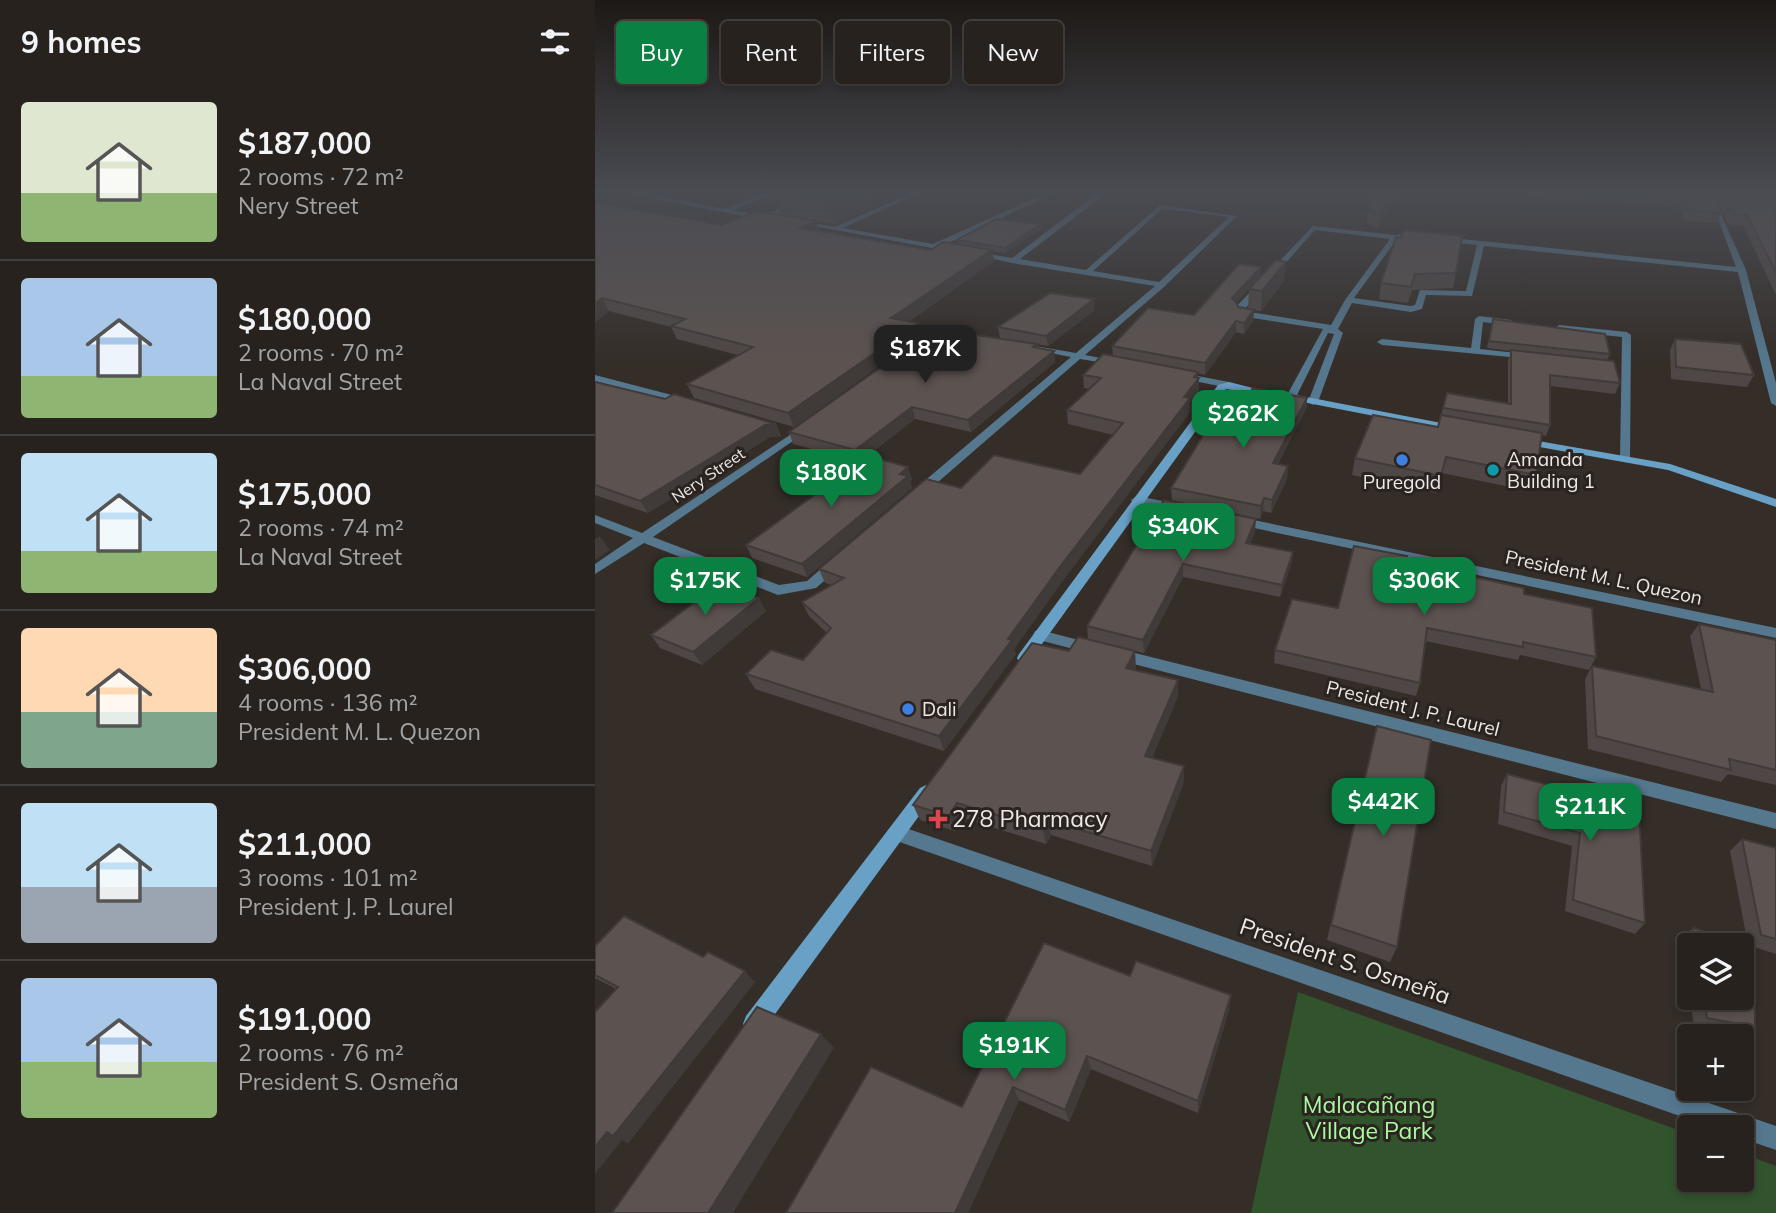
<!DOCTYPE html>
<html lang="en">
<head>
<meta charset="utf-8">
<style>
  body { margin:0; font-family:Mulish,sans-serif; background:#332f2b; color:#f1f3f6; height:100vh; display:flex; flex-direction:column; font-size:26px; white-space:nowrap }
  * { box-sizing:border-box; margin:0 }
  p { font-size:23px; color:#a4a4a4 }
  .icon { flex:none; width:38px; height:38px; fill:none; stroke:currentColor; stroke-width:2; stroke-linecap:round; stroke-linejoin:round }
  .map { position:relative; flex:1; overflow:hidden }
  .side { display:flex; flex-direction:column; background:#27221e; width:595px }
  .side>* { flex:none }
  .top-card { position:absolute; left:21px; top:21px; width:665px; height:63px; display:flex; gap:14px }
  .tools { position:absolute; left:1082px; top:933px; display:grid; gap:14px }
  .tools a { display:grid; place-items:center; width:77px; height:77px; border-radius:7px; background:#27221e; box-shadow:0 4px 10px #0003,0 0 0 2px #433f3c; font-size:35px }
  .price { position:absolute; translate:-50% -60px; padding:0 16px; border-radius:14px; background:#0b8043; color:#fff; font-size:23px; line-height:46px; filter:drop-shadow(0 2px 4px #0008) }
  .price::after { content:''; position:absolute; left:50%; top:42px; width:21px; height:16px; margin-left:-10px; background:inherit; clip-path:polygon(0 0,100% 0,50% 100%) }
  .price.active { background:#222; color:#fff }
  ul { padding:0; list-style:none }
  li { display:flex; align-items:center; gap:21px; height:175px; padding:0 21px }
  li+li { border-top:2px solid #433f3c }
  li span { display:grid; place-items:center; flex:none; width:196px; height:140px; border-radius:7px; color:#555 }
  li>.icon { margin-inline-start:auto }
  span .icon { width:84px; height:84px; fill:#fffc; stroke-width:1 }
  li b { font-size:30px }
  h2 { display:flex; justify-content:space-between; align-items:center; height:84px; padding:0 21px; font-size:30px }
  .pill { padding:0 24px; border-radius:7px; background:#27221e; box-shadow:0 4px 10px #0003,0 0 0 2px #433f3c; font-size:24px; line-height:63px }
  .pill.active { background:#0b8043; color:#fff }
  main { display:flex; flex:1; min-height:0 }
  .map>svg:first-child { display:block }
</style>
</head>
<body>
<main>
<section class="side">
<h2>9 homes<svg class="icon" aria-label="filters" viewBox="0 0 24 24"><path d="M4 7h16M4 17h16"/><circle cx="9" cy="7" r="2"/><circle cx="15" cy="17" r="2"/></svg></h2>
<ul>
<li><span style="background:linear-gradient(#dfe7d0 65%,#8fb573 0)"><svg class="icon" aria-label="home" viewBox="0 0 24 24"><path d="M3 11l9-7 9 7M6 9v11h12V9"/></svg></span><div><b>$187,000</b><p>2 rooms · 72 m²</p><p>Nery Street</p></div></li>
<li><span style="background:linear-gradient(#a9c7e8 70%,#8fb573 0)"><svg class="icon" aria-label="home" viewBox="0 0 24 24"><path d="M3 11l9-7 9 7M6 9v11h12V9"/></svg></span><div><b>$180,000</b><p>2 rooms · 70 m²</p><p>La Naval Street</p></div></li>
<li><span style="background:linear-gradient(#bfe0f5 70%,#8fb573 0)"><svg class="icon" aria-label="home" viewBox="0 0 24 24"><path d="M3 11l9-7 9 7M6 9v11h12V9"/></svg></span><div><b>$175,000</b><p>2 rooms · 74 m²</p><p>La Naval Street</p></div></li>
<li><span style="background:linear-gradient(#ffd9b3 60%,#7fa58c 0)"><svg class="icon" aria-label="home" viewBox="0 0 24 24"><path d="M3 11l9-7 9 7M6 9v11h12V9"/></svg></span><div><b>$306,000</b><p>4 rooms · 136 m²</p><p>President M. L. Quezon</p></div></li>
<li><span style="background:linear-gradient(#bfe0f5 60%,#9aa5b1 0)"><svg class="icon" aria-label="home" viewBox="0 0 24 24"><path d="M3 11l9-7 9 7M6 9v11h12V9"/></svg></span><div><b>$211,000</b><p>3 rooms · 101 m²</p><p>President J. P. Laurel</p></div></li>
<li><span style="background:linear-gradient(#a9c7e8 60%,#8fb573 0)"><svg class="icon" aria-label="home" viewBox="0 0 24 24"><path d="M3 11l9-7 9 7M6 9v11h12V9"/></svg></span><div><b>$191,000</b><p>2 rooms · 76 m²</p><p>President S. Osmeña</p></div></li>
</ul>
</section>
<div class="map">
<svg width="1181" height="1213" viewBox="0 0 1181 1213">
  <rect width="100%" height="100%" fill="#342d28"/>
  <polygon fill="#31542d" points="703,992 1094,1134 1094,1180 1146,1180 1146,1153 1181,1166 1181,1213 656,1213"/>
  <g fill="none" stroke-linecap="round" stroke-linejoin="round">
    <g fill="#55788f" fill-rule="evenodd">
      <polygon points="36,194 50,194 129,209 169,194 178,194 137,210 167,216 220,194 229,194 168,220"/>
      <polygon points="314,194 323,194 248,228 338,244 449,194 457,194 347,246 361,248 361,252 358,252 203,223 206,221 240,227"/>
      <path d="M501,194L508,196L425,259L491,270L565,205L642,216L569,287L490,355L522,361V365L485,359L328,495H320V489L476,357L440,350V346L481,353L560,286L417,263L377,254L381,252L417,258ZM567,209L634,217L564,282L498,271Z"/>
      <path d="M1111,194H1117L1151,270L1181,383V406L1176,403L1143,272L889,246L877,296L831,295L827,309L816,312L757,303L743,329L748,333L723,402L718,405L713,402L739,334L733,333L701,397L696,400L691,397L728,329L645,316L638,310L718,226L800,235L826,234L823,238L802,239L759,298L816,306L820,305L825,290L871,291L882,245L844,241L847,237L1141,267L1123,219ZM720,230L795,239L750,300L736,325L648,311Z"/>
      <polygon points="884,316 916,320 920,323 916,326 888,322 885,349 932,354 937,357 935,359 787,345 782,342 787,339 876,348 880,319"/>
      <polygon points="964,325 1032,332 1036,335 1035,461 1031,462 1025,459 1027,337 961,330 960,328"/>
      <polygon points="587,373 634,382 639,385 634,388 584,378 582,376"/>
      <polygon points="0,375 96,400 97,402 92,405 0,381"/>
      <polygon points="210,425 215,428 214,430 58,537 184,585 212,581 235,561 245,561 247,564 245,567 221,588 183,595 49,543 0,574 0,564 38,538 0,523 0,515 47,533"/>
      <polygon points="542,496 583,504 589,508 583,512 538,503 536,500"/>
      <polygon points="644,517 1181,628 1181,638 640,524 638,521 640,518"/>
      <polygon points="445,630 499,644 501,648 499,652 494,653 440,639 438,635 440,631"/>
      <polygon points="524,649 1181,813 1181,829 519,659 517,655 519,651"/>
      <polygon points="302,825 1181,1126 1181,1150 1146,1138 1146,1127 1116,1127 296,839 293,833 296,827"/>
    </g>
    <g fill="#68a1c5" fill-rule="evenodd">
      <polygon points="634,382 678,393 673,396 631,389 434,662 424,662 422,658 424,654 623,385"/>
      <polygon points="696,394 862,426 867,429 862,432 692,399 692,395"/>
      <polygon points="926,438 1075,464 1181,499 1181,507 1073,470 922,443 921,441"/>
      <polygon points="331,785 337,788 340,793 337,798 167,1032 159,1035 151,1032 148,1024 151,1016 325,788"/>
    </g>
  </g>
  <g fill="#4f4745" fill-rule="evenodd">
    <polygon points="179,194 275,194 279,207 240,224 221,221 224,231 336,250 363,244 362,240 445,224 446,229 411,253 397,251 399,261 313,322 326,336 199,427 99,398 92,384 143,355 82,339 76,327 14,311 0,322 0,202 127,225 186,215"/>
    <polygon points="804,194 782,228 771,223 773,209"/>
    <polygon points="925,194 1117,194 1126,213 1122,223 1090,220 1083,206 983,201"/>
    <polygon points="1118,194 1181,194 1181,295 1148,225 1133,224"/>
    <polygon points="801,237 861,273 858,288 817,290 813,303 784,299 786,283"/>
    <path d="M665,277L689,281L666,311L659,310L658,321L649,334L641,332L610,375L603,373L604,391L595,402V412L466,583L419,649L421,654L349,751L160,689L151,674L208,660L232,633L214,616L207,602L236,585L230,583L224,569L366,488L485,474L518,435L473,424L472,410L495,389L489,388L488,375L518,356L517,346L599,315ZM654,289L653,309L644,307L641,303Z"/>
    <polygon points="500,310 453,346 442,344 443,348 459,351 460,362 376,432 320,419 272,456 313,467 317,480 315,481 317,488 212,577 157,558 151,545 237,482 235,474 255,459 198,444 194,432 405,338 403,327"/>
    <polygon points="898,319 1015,354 1012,360 1025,383 1020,394 955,386 955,425 951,436 947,435 941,475 935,491 847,473 841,493 757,475 760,458 843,427 852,393 913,403 913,361 916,351 892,348"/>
    <polygon points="1080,339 1159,375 1152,387 1076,379 1075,350"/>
    <polygon points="0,382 181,424 186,436 175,437 53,513 0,495"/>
    <polygon points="712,398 711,409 683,464 693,466 692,479 676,513 668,511 665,519 577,500 576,488 644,410"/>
    <polygon points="569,500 660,531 655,544 698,552 696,565 685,597 588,577 549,653 493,639 492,626"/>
    <polygon points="811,562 929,594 1001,657 994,670 925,655 923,660 830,641 825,683 821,696 679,663 680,650"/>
    <polygon points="171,611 107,665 65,648 56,635"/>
    <polygon points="1104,624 1181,640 1181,785 1133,774 1126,782 993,749 990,679 997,666 1106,689 1095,636"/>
    <polygon points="541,668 540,670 583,696 557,758 589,782 557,866 456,835 451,844 368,818 360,831 325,820 318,805"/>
    <polygon points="782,726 802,947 795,962 732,940"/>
    <polygon points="912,774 973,796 1050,923 1040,934 970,911 977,846 903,824 906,786"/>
    <polygon points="1147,839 1181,848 1181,954 1159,947 1160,1027 1146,1037 1099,1027 1095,998 1146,998 1146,945 1094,945 1094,990 1086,939 1098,928 1153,945 1135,851"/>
    <polygon points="0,946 108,957 160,982 33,1143 27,1140 21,989 0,978"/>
    <polygon points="535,976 634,1010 603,1113 496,1069 474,1122 424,1100 373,1213 367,1107"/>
  </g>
  <g fill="#403a38">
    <polygon points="246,194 275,194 279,207 240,224 232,200"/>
    <polygon points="657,194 671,194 657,196"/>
    <polygon points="798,194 804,194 782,228 784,214"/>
    <polygon points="221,221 224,232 205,228"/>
    <polygon points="445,224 446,229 411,253 410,248"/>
    <polygon points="397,250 399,261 299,331 296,318"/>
    <polygon points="691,262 689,281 666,311 667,291"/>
    <polygon points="666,267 665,278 636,308 637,298"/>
    <polygon points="7,298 14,311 0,322 0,304"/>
    <polygon points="499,299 500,310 453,346 451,336"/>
    <polygon points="659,310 658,321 649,334 649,323"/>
    <polygon points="641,321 641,332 610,375 610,363"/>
    <polygon points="323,323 326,336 199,427 193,413"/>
    <polygon points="459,351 460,362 376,432 373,420"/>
    <polygon points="603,372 603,380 604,378 604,391 595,402 595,412 466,583 419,649 421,654 349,751 344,736 413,639 589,397 599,377"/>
    <polygon points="712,398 711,409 677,476 678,463"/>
    <polygon points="317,407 320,419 264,462 260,450"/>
    <polygon points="181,424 186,436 175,437 53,513 45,501 170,425"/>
    <polygon points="693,466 692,479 676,513 677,500"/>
    <polygon points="313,467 317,480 315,481 317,488 212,577 207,564"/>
    <polygon points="669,498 668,511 665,519 666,506"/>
    <polygon points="661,519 660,531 650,556 651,543"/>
    <polygon points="5,536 15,550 0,560 0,539"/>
    <polygon points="698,552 696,565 685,597 687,585"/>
    <polygon points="588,564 588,577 549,653 548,640"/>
    <polygon points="164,598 171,611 107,665 98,652"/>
    <polygon points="540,651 541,668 533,684 531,668"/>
    <polygon points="583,680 583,696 551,772 550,756"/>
    <polygon points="589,766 589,782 557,866 556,851"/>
    <polygon points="362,803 368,818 360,831 354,816"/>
    <polygon points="452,820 456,835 451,844 448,829"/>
    <polygon points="150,971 160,982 33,1143 27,1140 0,1174 0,1147"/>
    <polygon points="636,995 634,1010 603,1113 603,1101"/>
    <polygon points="226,1034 239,1048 138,1213 113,1213"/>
    <polygon points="492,1056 496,1069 474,1122 470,1110"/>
    <polygon points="418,1087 424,1100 373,1213 360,1213"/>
  </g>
  <g fill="#5c5350" stroke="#403a38" stroke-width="2">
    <polygon points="198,194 246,194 232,200"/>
    <polygon points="779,194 798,194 784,214 773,209"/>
    <polygon points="1043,194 1117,194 1126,213 1094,210 1087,196"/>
    <polygon points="1127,194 1181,194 1181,272 1152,215 1138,214"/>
    <polygon points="0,202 127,225 162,211 221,221 205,228 336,250 348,242 397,250 296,318 323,323 193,413 92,384 158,347 76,326 90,319 7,298 0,304"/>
    <polygon points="401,219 445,224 410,248 362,240"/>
    <polygon points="809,230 867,236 861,273 820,274 816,287 786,283 801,237 806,238"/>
    <polygon points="681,260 691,262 667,291 654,289"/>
    <polygon points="644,264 666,267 637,298 644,307 659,310 649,323 641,321 610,363 517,346 553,308 599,315"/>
    <polygon points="455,293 499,299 451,336 403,327"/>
    <polygon points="898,319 1010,334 1015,354 894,341"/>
    <polygon points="340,329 442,344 438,347 459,351 373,420 317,407 260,450 194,432"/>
    <polygon points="1080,339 1146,344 1159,375 1081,367"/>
    <polygon points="916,350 1019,361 1025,383 955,375 955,425 848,408 852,393 916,404"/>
    <polygon points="508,354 603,372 599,377 604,378 589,397 595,398 464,568 413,639 417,640 344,736 151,674 176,650 208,660 236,628 207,602 249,578 224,569 331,479 366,488 399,455 485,474 528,423 472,410 506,378 488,375"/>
    <polygon points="0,382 70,399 79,394 181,424 170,425 45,501 0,485"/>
    <polygon points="658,388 712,398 678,463 693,466 677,500 669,498 666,506 576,488 626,406 644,410"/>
    <polygon points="778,415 843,427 846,415 947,433 941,475 851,457 846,476 760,458"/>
    <polygon points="263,453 313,467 305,474 313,476 207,564 151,545 244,477 235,474"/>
    <polygon points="569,500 661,519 651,543 698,552 687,585 588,564 548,640 492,626"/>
    <polygon points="759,546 812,556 811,562 929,588 929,594 997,608 1001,657 928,642 928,647 832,628 825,683 680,650 697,599 743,608"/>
    <polygon points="125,583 164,598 98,652 56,635"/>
    <polygon points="1104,624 1181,640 1181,770 1134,759 1136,770 1001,736 997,666 1118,692"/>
    <polygon points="483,637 540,651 531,668 583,680 550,756 589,766 556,851 452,820 448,829 362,803 354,816 318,805 437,643 474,651"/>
    <polygon points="782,726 836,740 802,947 736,925"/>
    <polygon points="912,774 973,790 973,796 1044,809 1050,923 978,900 985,833 909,812"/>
    <polygon points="1147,839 1181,848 1181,939 1166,935"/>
    <polygon points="29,916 108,957 113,952 150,971 18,1136 12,1132 0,1147 0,1012 23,987 0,975 0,946"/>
    <polygon points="1098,928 1159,947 1160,1027 1112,1018 1109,998 1146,998 1146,945 1100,945"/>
    <polygon points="449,943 535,976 541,961 636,995 603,1101 492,1056 470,1110 418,1087 360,1213 191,1213 276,1067 367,1107"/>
    <polygon points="162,1007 226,1034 113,1213 17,1213"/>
  </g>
  <linearGradient id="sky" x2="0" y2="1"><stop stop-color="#1d1916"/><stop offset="0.53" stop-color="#4a4c53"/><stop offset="1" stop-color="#4a4c53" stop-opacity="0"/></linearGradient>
  <rect width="1181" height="364" fill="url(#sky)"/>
  <g fill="#3f7fe0" stroke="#2a231f" stroke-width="2.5">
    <circle cx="807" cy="460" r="7"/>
    <circle cx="313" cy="709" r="7"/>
  </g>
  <circle fill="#0f9aa8" stroke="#2a231f" stroke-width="2.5" cx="898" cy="470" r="7"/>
  <path fill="#e0444e" stroke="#2a231f" stroke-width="2.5" d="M339.5 808.5h7v7h7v7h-7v7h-7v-7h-7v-7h7z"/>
  <g text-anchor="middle" stroke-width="6" stroke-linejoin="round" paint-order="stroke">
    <g font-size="16" fill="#eee9e6" stroke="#2a231f">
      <text transform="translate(113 475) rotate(-34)" y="6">Nery Street</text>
    </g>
    <g font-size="19" fill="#eee9e6" stroke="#2a231f" text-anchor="start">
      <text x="912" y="466">Amanda<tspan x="912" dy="22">Building 1</tspan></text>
      <text x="807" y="489" text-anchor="middle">Puregold</text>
      <text x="327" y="716">Dali</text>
    </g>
    <g font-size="19" fill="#eee9e6" stroke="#2a231f">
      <text transform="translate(1009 577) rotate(12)" y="7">President M. L. Quezon</text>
      <text transform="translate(818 708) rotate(14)" y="7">President J. P. Laurel</text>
    </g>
    <g font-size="23" fill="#eee9e6" stroke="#2a231f" text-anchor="start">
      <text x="357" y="827">278 Pharmacy</text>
    </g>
    <g font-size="23" fill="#eee9e6" stroke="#2a231f">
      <text transform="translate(750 961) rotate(19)" y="8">President S. Osmeña</text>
    </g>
    <g font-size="23" fill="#a7fa9d" stroke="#2a231f">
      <text x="774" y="1113">Malacañang<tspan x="774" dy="26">Village Park</tspan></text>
    </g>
  </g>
</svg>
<div class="tools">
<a><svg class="icon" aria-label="layers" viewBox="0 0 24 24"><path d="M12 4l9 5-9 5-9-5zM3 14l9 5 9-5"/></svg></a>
<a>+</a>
<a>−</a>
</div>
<b class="price active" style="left:330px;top:385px">$187K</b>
<b class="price" style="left:648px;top:450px">$262K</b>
<b class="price" style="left:236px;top:509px">$180K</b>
<b class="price" style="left:588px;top:563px">$340K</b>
<b class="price" style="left:110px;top:617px">$175K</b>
<b class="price" style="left:829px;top:617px">$306K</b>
<b class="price" style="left:788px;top:838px">$442K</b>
<b class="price" style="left:995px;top:843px">$211K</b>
<b class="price" style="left:419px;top:1082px">$191K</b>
<div class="top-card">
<a class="pill active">Buy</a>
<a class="pill">Rent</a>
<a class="pill">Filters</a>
<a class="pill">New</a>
</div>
</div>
</main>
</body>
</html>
